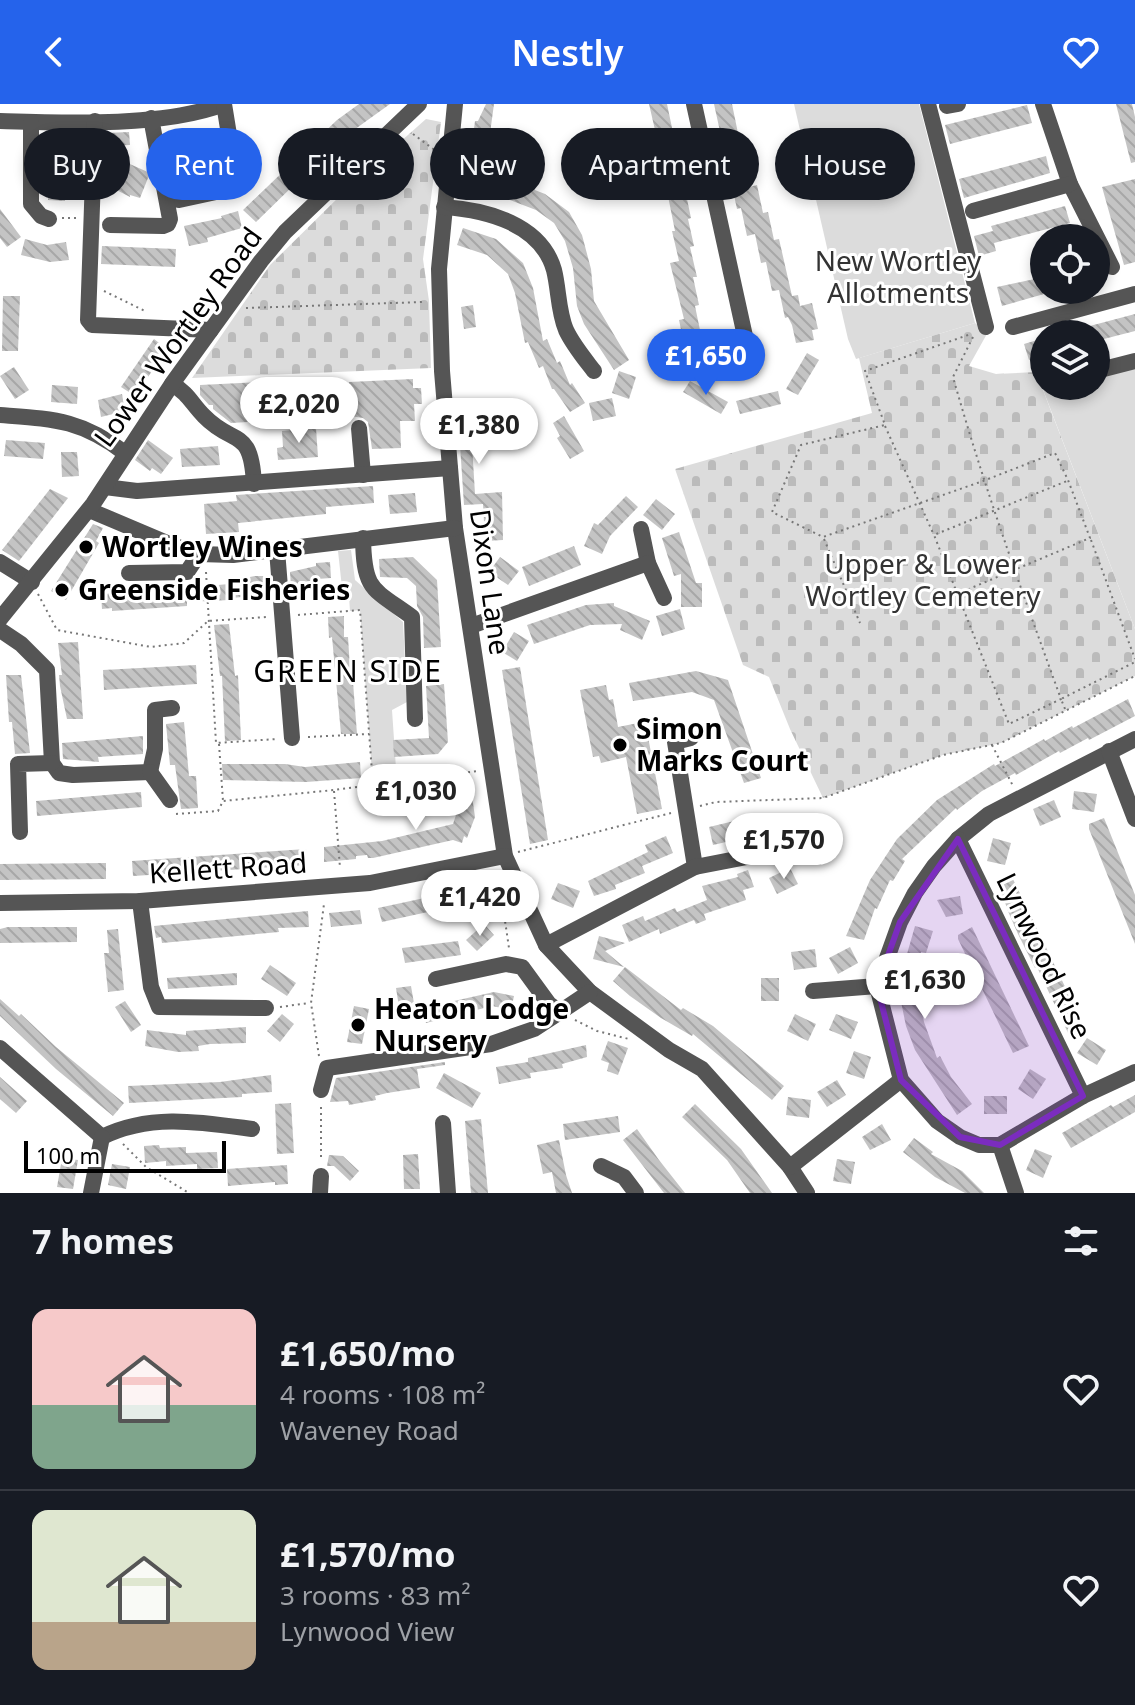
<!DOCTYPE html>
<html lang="en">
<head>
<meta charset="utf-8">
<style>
  body { margin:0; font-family:"Noto Sans",sans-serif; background:#20242c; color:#f1f3f6; height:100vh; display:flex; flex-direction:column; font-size:30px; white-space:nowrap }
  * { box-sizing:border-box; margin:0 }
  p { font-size:26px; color:#9ea1a6 }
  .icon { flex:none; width:44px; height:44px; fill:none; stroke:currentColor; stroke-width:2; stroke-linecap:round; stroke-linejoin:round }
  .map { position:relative; height:1089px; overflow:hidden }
  .side { display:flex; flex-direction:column; background:#171b24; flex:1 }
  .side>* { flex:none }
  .top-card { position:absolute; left:24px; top:24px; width:1088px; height:72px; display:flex; gap:16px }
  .tools { position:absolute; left:1030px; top:120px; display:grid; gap:16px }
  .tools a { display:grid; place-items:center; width:80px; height:80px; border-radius:50%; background:#171b24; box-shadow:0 4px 12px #0003; font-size:40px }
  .scale { position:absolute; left:24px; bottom:20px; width:202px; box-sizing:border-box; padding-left:8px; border:4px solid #000; border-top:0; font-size:22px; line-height:28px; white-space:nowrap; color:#000; -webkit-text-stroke:6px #fff; paint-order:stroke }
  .price { position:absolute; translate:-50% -68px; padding:0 18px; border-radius:28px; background:#fff; color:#222; font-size:26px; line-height:52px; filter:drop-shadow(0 2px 4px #0008) }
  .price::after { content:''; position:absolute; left:50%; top:48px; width:24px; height:18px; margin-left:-12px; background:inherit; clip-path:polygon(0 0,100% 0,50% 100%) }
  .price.active { background:#2563eb; color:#fff }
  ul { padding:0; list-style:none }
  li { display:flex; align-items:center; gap:24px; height:200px; padding:0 32px }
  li+li { border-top:2px solid #363941 }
  li span { display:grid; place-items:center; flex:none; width:224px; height:160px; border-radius:16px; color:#555 }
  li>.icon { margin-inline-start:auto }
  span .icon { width:96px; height:96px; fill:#fffc; stroke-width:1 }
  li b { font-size:34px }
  h2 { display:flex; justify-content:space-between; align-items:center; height:96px; padding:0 32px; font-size:34px }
  .tag { padding:0 28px; border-radius:36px; background:#171b24; box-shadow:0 4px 12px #0003; font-size:28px; line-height:72px }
  .tag.active { background:#2563eb; color:#fff }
  header { display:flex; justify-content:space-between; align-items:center; height:104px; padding:0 32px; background:#2563eb; color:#fff; font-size:36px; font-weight:600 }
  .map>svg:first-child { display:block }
</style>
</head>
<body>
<header><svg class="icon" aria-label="back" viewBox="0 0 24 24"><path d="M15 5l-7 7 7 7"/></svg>Nestly<svg class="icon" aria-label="heart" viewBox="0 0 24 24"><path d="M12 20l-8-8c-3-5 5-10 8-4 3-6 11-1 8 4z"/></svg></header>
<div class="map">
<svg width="1135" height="1089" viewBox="0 0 1135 1089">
  <defs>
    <pattern id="cemetery-stones" width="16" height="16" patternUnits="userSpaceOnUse" patternTransform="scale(2)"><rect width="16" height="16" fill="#dcdcdc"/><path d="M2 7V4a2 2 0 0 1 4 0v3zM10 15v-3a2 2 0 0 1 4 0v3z" fill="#bbb"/></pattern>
    <pattern id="building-back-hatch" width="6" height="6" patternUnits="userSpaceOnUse" patternTransform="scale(2)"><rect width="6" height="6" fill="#c4c4c4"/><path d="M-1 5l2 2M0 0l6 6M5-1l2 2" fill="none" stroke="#a7a7a7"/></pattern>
  </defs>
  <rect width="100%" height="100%" fill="#fff"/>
  <g fill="#dcdcdc">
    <polygon points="794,0 919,0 975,219 856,255 848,235"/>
    <polygon points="1135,260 1135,525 1042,283 1096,282 1096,270"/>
    <polygon points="351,446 355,476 403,518 407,598 392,606 397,679 373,682 360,506 350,507 349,493 343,493 338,447"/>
  </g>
  <g fill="url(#cemetery-stones)">
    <polygon points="426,15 441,18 423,155 429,197 431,264 192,274 270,161 346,86"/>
    <polygon points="975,219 988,228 969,262 996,270 1036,268 1135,525 1135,572 1001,639 943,651 823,694 790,625 769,573 743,561 675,365 872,309 859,254"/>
  </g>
  <g fill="url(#building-back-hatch)">
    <polygon points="359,0 390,0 340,36 256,118 243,106 337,16"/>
    <polygon points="486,0 494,0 482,88 466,86 475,17 478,17"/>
    <polygon points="649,0 667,0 691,114 688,115 694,142 690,143 697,173 693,173 699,201 695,202 701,231 683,235 679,216 684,215 670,159 679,157 672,127 675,127 668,92 660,94 655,75 660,74 649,27 655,26"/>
    <polygon points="714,0 732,0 749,83 757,81 763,109 768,108 774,136 779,135 792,192 798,191 800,202 812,199 818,225 812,226 814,236 796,239 792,221 788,213 785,214 779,186 772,187 766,158 761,159 755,130 747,132 741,104 737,105"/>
    <polygon points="1116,0 1132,0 1135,13 1135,58 1131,59"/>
    <polygon points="1027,1 1032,19 950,40 945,21"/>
    <polygon points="129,28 130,41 105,42 106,29"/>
    <polygon points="219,36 221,51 200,55 200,59 171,61 167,42"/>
    <polygon points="49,38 66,39 65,97 48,96"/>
    <polygon points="1046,52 1050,69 964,94 959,75"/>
    <polygon points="123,57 150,69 140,94 130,91 130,93 107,81 111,70 117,72"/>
    <polygon points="1135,75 1135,158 1124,161 1102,83"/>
    <polygon points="517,79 545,90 569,108 582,131 591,165 594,197 629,256 614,266 584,220 577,202 573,164 565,137 554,119 536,106 510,96"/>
    <polygon points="1065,102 1070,119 994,139 996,147 979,152 974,132 993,127 991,122"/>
    <polygon points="0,105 21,133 7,143 0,134"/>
    <polygon points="238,107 242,124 207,134 208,138 189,142 184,122 222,114 221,112"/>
    <polygon points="463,124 496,135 523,159 533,184 543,237 547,235 557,259 560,257 570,281 572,279 585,299 570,308 554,285 552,285 543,262 539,264 528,238 525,239 515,189 508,170 487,151 457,141"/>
    <polygon points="25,135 47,141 66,138 69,156 50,158 21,151"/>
    <polygon points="102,142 176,145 175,163 101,160"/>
    <polygon points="1044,173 1044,190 1002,202 997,183"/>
    <polygon points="3,192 20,192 18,247 2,247"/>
    <polygon points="473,201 476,223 464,225 461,203"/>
    <polygon points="1135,210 1135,227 1096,237 1096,230 1072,230 1071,227"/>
    <polygon points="1044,234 1044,251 1029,256 1024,240"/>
    <polygon points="154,235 167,245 135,292 121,283"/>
    <polygon points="691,243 696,262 678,266 674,247"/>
    <polygon points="807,249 819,256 798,291 786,285"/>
    <polygon points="14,263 29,286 15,295 0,272"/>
    <polygon points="619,267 636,273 629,295 612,289"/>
    <polygon points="413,275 413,284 421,284 422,300 414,300 415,317 400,317 401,344 372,345 368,318 363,314 350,312 350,303 342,303 341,287 349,287 349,278"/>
    <polygon points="690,277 728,298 721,310 683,288"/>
    <polygon points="260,278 262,317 231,319 213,305 213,301 209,301 200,291 200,281"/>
    <polygon points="52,281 78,283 77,300 51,298"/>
    <polygon points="778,287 781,300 740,310 736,297"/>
    <polygon points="122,290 125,307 101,313 98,296"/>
    <polygon points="612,294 616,312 593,317 589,299"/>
    <polygon points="470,295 470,298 504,297 505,312 471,313 471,324 475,390 502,388 503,436 485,437 483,400 464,401 457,296"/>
    <polygon points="564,312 584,347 570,355 557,334 560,332 553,319"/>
    <polygon points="316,324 318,353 278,356 277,344 283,343 282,327"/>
    <polygon points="6,336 45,339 43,355 4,352"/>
    <polygon points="148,336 173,354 161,370 152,364 150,367 135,356"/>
    <polygon points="218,342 220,361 182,363 180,345"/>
    <polygon points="61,348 77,348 79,372 62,373"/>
    <polygon points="373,382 374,399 326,403 326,410 238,419 239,428 206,430 204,400 237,397 236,391"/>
    <polygon points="50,385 68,394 19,457 2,446"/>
    <polygon points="415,389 417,408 390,410 388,391"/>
    <polygon points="626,392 638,403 610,432 602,450 584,442 594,419 598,421"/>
    <polygon points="656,395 675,410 662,426 643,411"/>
    <polygon points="93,420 103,424 96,437 99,439 66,496 51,487"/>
    <polygon points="679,428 696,479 702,479 702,503 681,503 681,470 674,472 662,434"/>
    <polygon points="574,442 581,461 529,482 522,463"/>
    <polygon points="413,453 437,476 441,543 424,544 423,513 417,502 416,482 407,474 380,473 379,455"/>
    <polygon points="500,453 519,467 508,481 489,468"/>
    <polygon points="330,458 331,474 317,475 317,477 291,483 290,468 316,462 316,459"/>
    <polygon points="255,472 268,472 269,488 243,490 243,493 230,494 230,496 187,498 187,502 112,507 112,504 102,505 101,490 176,486 186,484 186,481 197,481 197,485 218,484 218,481 229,480 229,477"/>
    <polygon points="614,499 614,502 650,517 642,536 620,526 622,520 590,521 534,540 527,521 586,501"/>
    <polygon points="680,505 685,525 662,532 656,512"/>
    <polygon points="344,512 344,533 348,533 350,565 352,565 357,630 341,630 332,533 329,534 328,513"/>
    <polygon points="229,520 235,572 238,571 241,636 225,637 222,572 220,572 214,521"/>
    <polygon points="514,528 529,537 517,557 502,548"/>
    <polygon points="78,538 83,615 67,615 60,582 59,571 62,571 58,539"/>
    <polygon points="196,561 197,580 104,586 103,566"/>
    <polygon points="520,563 548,736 530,740 502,566"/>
    <polygon points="696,567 728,576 761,674 744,679 714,596 692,588 633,597 629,579"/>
    <polygon points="6,571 21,571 30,649 15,650 12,618 9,618"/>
    <polygon points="444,580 448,638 438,650 394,653 393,636 429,634 426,582"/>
    <polygon points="606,581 609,596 613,595 618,623 648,617 651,632 648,633 662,705 637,710 626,653 601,659 599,652 593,653 580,586"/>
    <polygon points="1128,595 1135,612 1089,636 1088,634 1060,649 1059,647 1016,671 1015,669 982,687 957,706 956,704 902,755 905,757 893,777 890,776 877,805 875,804 864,836 846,832 870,776 897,735 937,696 994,660 995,662 1044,635 1045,637 1072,622 1073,624"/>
    <polygon points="184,618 189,672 196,672 198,704 181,705 175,661 170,661 166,620"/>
    <polygon points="143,632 143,650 98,653 99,658 63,655 62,639"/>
    <polygon points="360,658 361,674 306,678 223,676 222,660 285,660 305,663"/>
    <polygon points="469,671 475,713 467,734 464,732 462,739 453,736 373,754 368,754 367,751 356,752 356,755 324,758 324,743 382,737 453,720 457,708 452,673"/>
    <polygon points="1074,687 1097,690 1094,708 1072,705"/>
    <polygon points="141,688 142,703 37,712 36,697"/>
    <polygon points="1054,696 1061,713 1040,722 1033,705"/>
    <polygon points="764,710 769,728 713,741 709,723"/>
    <polygon points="799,710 808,716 798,731 789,724"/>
    <polygon points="1104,714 1135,791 1135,840 1089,725 1089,720"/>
    <polygon points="666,732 673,749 642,762 645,769 615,781 616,785 594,792 588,777 648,748 645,741"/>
    <polygon points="993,734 1011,739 1005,761 987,757"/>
    <polygon points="805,736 823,738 821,761 803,759"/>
    <polygon points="306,745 307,761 133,772 132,757"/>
    <polygon points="106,759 106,775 0,776 0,760"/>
    <polygon points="790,764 798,780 777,790 769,774"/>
    <polygon points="748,766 754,783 743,786 746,796 704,810 706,816 696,820 694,816 660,830 659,825 629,838 622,821 643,812 645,817 675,804 677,808 707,796 702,782 738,773 737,770"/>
    <polygon points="1011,771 1085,924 1069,931 1037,863 1035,864 1018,830 1007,805 1012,802 1007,803 995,778"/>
    <polygon points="558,779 580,787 573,804 551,795"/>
    <polygon points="463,783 487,793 481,808 457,799"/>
    <polygon points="443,790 446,804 382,818 378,804"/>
    <polygon points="960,792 963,810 946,813 937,796"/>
    <polygon points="360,806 362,820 331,823 329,809"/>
    <polygon points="308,807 309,823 278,824 279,828 162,839 161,833 156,834 154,822"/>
    <polygon points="484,820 494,831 477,847 466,836"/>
    <polygon points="915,822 933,827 926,849 921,848 917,882 924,918 937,954 940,952 951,973 972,1000 957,1011 915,946 906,922 898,883 902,857 905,857"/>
    <polygon points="8,823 77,823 77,838 0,839 0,825"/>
    <polygon points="972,823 1029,942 1013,949 958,835 958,831"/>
    <polygon points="118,825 124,886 108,888 104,849 109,849 107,826"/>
    <polygon points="599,832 625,839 605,847 624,863 593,855"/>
    <polygon points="458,837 461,851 405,859 402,844"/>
    <polygon points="850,843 858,859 838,870 829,854"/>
    <polygon points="815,845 817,863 794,866 791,848"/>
    <polygon points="270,861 296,879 287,892 261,875"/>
    <polygon points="625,863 681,906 683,904 713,922 784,982 772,996 693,930 692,932 661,914 630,892 613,877"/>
    <polygon points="237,869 237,881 168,885 167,874"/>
    <rect x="761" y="874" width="18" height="23"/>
    <polygon points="411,882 416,911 394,915 393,904 399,903 396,884"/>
    <polygon points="494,888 514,892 511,906 492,902 426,919 423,904"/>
    <polygon points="0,895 19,912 21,910 56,943 124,999 113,1012 56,965 0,912"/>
    <polygon points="125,897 141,921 131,928 115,903"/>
    <polygon points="354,902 369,905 362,940 347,938"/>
    <polygon points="282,910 294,920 280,938 267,927"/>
    <polygon points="795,910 816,920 808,937 787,927"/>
    <polygon points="836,910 858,918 851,935 829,926"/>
    <polygon points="246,923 246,939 210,940 198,942 199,947 178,948 145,942 147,926 186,931 186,927"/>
    <polygon points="1087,934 1106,946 1097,961 1077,949"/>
    <polygon points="608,937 628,944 618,971 607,967 609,959 601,956"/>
    <polygon points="586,941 587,953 562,960 563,964 530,969 531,974 499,980 496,963 528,958 528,954"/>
    <polygon points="854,947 871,953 864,975 846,969"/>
    <polygon points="445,958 445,961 417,965 420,984 387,989 375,992 376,996 349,1001 348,997 330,998 336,974"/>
    <polygon points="1030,965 1046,975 1033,995 1018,985"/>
    <polygon points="444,969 481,989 472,1004 436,984"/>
    <polygon points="271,971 272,988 242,990 242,993 129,999 128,982 220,978"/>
    <polygon points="0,973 27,997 16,1009 0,995"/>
    <polygon points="837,976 846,991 827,1003 817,988"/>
    <polygon points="1135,991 1135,1008 1071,1044 1062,1029 1111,1001 1113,1003"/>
    <rect x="984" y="992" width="23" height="18"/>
    <polygon points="788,993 811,996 809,1014 786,1011"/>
    <polygon points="291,999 294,1049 277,1050 275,1000"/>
    <polygon points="695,1000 741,1045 772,1089 750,1089 727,1056 682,1013"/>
    <polygon points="618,1012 620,1028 565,1036 563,1020"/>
    <polygon points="481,1015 488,1089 471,1089 465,1017"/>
    <polygon points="882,1020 891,1036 870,1046 862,1033"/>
    <polygon points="637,1025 659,1056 685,1089 664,1089 640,1058 623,1036"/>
    <polygon points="914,1034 933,1048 931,1050 962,1067 984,1089 965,1089 935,1073 903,1048"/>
    <polygon points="559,1036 566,1071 572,1089 556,1089 552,1068 543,1070 537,1041"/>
    <polygon points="159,1041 160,1044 186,1043 186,1049 217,1048 218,1064 197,1065 197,1060 166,1062 166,1057 145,1059 144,1042"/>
    <polygon points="1035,1045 1052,1052 1043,1074 1026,1066"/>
    <polygon points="418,1050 420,1085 404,1085 403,1051"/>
    <polygon points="329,1051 343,1052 359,1067 350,1077 334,1062 327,1062"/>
    <polygon points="62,1054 78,1056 73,1085 57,1083"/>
    <polygon points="837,1055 855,1058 851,1080 833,1077"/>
    <polygon points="112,1060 130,1063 126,1085 108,1081"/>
    <polygon points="287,1061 288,1080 275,1081 275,1078 228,1082 227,1065"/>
  </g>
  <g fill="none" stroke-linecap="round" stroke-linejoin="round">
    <g stroke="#777" stroke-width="2" stroke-dasharray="2 4" stroke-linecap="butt">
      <polyline points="413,30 436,47"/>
      <polyline points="62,114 76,114"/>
      <polyline points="104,187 145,207"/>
      <polyline points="246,204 423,198"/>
      <path d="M973,233L953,273C984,383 1022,488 1061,595L1009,620L934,431L1067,377"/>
      <polyline points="885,322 933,429"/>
      <polyline points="824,435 860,519"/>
      <polyline points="1091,436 1135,555"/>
      <polyline points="206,468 216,639 277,635"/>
      <polyline points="38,490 57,526 151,543 184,539 208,517 267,513"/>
      <polyline points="957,490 1090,434 1068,376 1055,349 983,377 823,433 772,408 801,341 885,321 865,267 971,230"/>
      <polyline points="298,511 360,506 373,682"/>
      <polyline points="1065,605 1061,595 1135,558"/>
      <polyline points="308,633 369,630"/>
      <polyline points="219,640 223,697"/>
      <polyline points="992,641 1013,682"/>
      <polyline points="334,687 340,764"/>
      <polyline points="700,702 716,698 823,694 943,651 1001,639 1135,572"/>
      <polyline points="176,710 218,707 223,697 334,686 478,667"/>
      <polyline points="518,748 671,709"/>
      <polyline points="499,776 509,844"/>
      <polyline points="280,903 309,899"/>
      <polyline points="575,916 597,927 629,935"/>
      <polyline points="319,952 311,899 324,800"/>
      <polyline points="321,1003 321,1057"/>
      <polyline points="123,1040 146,1063 189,1089"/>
    </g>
    <g stroke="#555" stroke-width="16">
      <polyline points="455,0 439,165 442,267 455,424 505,752 546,841 590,888 669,946 702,965 790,1063 807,1089"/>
      <polyline points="694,0 752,264"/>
      <polyline points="928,0 986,223"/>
      <polyline points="1043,0 1070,80 1112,163"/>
      <polyline points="947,2 958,0"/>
      <path d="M0,17C65,19 164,23 224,0"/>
      <polyline points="95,17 88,216 92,221 211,226"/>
      <polyline points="31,18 31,100 41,112 49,115"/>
      <polyline points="179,96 230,85 237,80 224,0"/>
      <path d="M444,103C487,106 541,120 554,166C559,186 558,207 566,226C573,241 584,254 594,267"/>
      <polyline points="973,107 1070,80"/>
      <polyline points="110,121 163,122 168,120 170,115 151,14"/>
      <polyline points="1013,223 1135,190"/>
      <polyline points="1096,267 1135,257"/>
      <path d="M172,280C189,290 191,299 204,312C234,343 251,322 254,380"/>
      <path d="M0,311C53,315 80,315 125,349"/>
      <polyline points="359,324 363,371"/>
      <polyline points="105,383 137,387 450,364"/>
      <polyline points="89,406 172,441 199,450 233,451 455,424"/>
      <polyline points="641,425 648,459 664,494"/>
      <path d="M363,434C364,487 372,484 412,513L415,615"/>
      <polyline points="277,446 292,634"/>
      <polyline points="0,458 32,478"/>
      <polyline points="129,469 187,468 199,450"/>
      <polyline points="0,515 93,400 174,277 261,157 285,128 419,0"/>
      <polyline points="471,522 648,459"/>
      <polyline points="0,526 21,540 47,566 52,659 59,669 73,671 150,668 155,645 155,606 172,604"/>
      <polyline points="691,634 675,638 695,763"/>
      <polyline points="1135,635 989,710 958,735 934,762 915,789 900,818 877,882 901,976 937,1017 960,1033 979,1041 1000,1041 1083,992 1135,968"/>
      <polyline points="1109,647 1135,715"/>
      <polyline points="150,668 170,696"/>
      <polyline points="20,728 18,660 52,659"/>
      <polyline points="958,735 1083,992"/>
      <polyline points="140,797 151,883 159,903 266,904"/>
      <polyline points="0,799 140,797 370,779 505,752"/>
      <polyline points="546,841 695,763 767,749"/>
      <polyline points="436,875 506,860 522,863 549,900 560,908 590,888"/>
      <polyline points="813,887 877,882"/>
      <polyline points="0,944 102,1033"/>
      <polyline points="321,986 327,964 491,940 534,925 560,908"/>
      <polyline points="443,1019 448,1089"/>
      <path d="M102,1033C150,1009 201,1018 252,1025"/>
      <polyline points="1000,1041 1016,1089"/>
      <polyline points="601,1062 624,1073 636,1089"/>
      <polyline points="790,1063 901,976"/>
      <polyline points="91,1089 102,1033"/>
      <polyline points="320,1089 321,1072"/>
    </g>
  </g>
  <path fill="#7b2cbf" fill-opacity="0.2" stroke="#7b2cbf" stroke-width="6" stroke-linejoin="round" d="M958,735L1083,992L1000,1041L960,1033L901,976L877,882L900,818Z"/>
  <g fill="#000" stroke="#fff" stroke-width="3">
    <circle cx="86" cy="443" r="8"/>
    <circle cx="62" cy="486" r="8"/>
    <circle cx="620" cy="641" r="8"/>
    <circle cx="358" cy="921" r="8"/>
  </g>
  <g text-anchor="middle" stroke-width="6" stroke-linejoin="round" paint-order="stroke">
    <g font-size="28" fill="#333" stroke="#fff">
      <text x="898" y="167">New Wortley<tspan x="898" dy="32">Allotments</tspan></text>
      <text x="923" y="470">Upper &amp; Lower<tspan x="923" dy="32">Wortley Cemetery</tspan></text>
    </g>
    <g font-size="28" fill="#000" stroke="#fff">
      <text transform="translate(178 233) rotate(-54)" y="10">Lower Wortley Road</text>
      <text transform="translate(490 478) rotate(82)" y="10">Dixon Lane</text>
      <text transform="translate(228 764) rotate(-4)" y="10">Kellett Road</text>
      <text transform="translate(1044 852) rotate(64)" y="10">Lynwood Rise</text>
    </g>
    <g font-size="28" font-weight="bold" fill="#000" stroke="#fff" text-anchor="start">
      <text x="102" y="453">Wortley Wines</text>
      <text x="78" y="496">Greenside Fisheries</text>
      <text x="636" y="635">Simon<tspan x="636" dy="32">Marks Court</tspan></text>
      <text x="374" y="915">Heaton Lodge<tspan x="374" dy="32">Nursery</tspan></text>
    </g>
    <g font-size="30" letter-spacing="2" fill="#000" stroke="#fff">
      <text x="348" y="578">GREEN SIDE</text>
    </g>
  </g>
</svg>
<div class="tools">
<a><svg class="icon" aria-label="locate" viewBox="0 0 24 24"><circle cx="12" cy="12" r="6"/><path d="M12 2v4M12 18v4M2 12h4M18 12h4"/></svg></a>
<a><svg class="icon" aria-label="layers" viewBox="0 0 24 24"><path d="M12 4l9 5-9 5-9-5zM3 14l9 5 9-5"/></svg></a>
</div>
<div class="scale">100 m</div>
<b class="price active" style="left:706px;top:293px">£1,650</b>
<b class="price" style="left:299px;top:341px">£2,020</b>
<b class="price" style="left:479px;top:362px">£1,380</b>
<b class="price" style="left:416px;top:728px">£1,030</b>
<b class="price" style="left:784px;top:777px">£1,570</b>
<b class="price" style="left:480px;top:834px">£1,420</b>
<b class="price" style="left:925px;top:917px">£1,630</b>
<div class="top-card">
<a class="tag">Buy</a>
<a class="tag active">Rent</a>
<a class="tag">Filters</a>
<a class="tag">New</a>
<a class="tag">Apartment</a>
<a class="tag">House</a>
</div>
</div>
<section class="side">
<h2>7 homes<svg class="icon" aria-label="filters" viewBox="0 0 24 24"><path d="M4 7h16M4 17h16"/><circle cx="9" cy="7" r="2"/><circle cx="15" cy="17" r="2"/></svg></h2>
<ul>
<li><span style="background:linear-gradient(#f6c9c9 60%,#7fa58c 0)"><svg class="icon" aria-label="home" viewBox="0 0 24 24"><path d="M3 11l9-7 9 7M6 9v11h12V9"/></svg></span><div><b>£1,650/mo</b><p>4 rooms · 108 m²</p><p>Waveney Road</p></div><svg class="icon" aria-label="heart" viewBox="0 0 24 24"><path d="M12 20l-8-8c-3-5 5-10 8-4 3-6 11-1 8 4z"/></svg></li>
<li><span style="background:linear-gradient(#dfe7d0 70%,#b9a48a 0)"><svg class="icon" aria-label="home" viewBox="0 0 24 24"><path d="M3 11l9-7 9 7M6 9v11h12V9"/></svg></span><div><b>£1,570/mo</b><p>3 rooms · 83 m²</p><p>Lynwood View</p></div><svg class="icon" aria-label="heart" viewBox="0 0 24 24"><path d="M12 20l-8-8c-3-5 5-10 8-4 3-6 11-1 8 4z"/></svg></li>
</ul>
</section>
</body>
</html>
